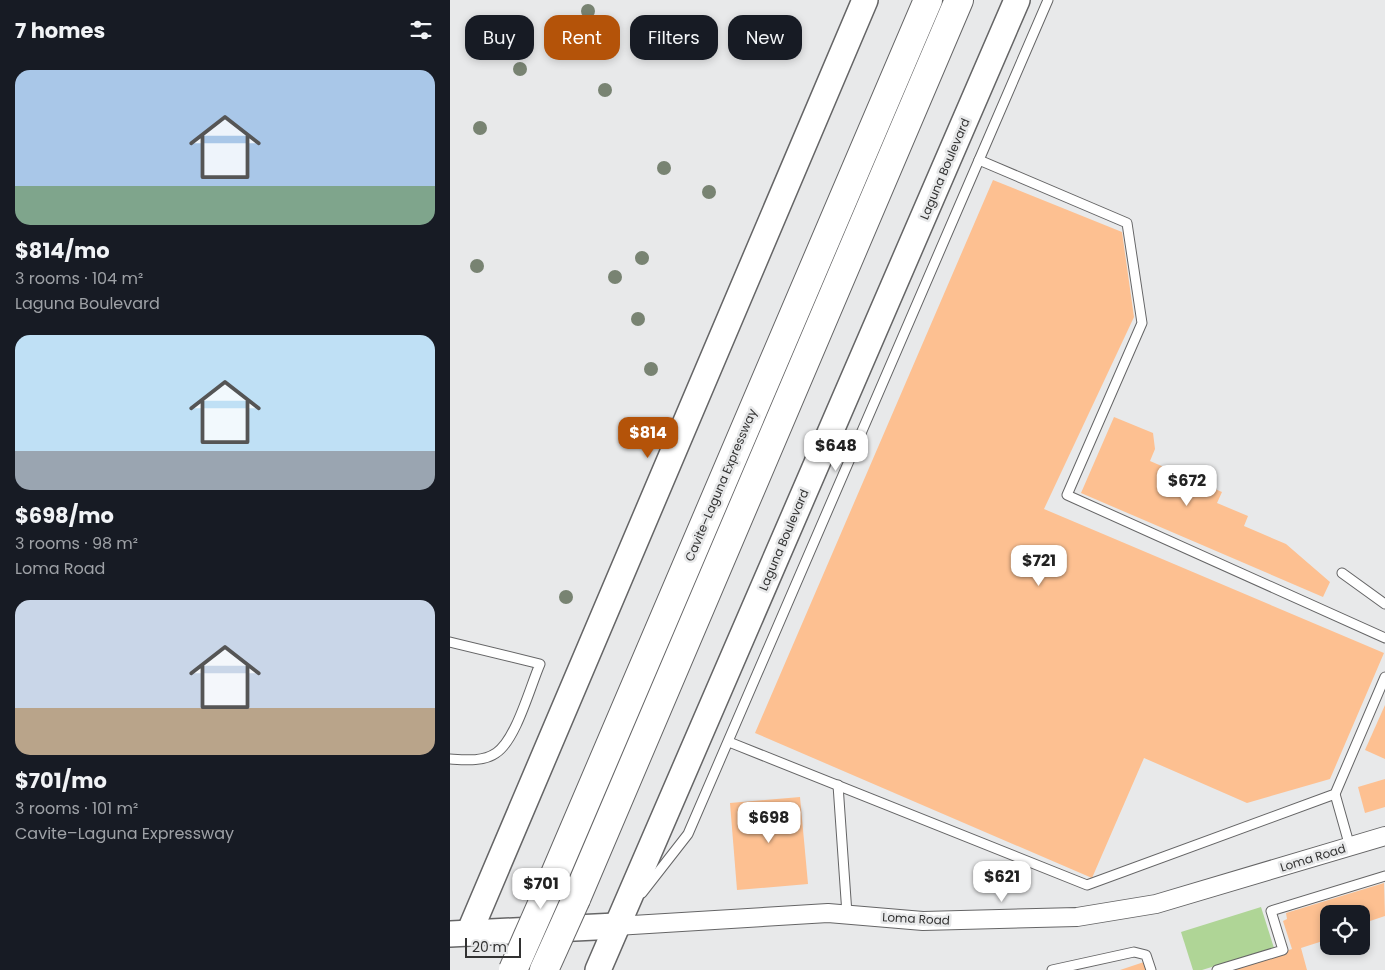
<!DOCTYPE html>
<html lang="en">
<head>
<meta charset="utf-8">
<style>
  body { margin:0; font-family:Poppins,sans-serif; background:#242831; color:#f1f3f6; height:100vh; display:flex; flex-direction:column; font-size:19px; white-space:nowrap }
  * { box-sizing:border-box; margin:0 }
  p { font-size:16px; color:#9ea1a6 }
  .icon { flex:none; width:28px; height:28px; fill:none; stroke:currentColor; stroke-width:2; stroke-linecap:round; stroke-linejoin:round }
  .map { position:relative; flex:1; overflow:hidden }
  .drawer { display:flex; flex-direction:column; background:#171b24; width:450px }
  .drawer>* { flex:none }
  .top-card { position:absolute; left:15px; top:15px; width:475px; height:45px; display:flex; gap:10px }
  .fabs { position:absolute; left:870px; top:905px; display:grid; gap:10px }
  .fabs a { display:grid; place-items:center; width:50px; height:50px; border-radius:10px; background:#171b24; box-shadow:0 2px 8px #0003; font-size:25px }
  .scale { position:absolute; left:15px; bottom:12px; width:56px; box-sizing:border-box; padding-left:5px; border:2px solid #323232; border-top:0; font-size:14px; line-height:18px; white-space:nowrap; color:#323232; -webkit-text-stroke:4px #e8e9ea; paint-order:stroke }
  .price { position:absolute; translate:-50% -42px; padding:0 11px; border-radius:10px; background:#fff; color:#222; font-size:16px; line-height:32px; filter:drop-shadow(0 1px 2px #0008) }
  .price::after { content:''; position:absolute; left:50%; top:30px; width:15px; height:11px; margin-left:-8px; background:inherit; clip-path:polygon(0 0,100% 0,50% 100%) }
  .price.selected { background:#b45309; color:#fff }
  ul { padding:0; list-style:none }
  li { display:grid; align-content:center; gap:10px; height:265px; padding:0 15px }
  li span { display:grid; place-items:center; height:155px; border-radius:15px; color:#555 }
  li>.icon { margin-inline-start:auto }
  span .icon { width:90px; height:90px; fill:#fffc; stroke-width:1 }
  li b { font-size:21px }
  h2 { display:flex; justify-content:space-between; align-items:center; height:60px; padding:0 15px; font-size:21px }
  .chip { padding:0 18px; border-radius:15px; background:#171b24; box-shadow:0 2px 8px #0003; font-size:18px; line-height:45px }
  .chip.selected { background:#b45309; color:#fff }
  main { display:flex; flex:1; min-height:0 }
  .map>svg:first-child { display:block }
</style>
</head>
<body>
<main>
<section class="drawer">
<h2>7 homes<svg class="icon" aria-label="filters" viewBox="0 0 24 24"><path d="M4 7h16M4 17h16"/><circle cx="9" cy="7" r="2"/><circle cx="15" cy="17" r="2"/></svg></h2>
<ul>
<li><span style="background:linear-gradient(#a9c7e8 75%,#7fa58c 0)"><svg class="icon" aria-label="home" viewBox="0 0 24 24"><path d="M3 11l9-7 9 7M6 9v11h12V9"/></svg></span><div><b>$814/mo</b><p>3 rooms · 104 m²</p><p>Laguna Boulevard</p></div></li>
<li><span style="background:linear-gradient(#bfe0f5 75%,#9aa5b1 0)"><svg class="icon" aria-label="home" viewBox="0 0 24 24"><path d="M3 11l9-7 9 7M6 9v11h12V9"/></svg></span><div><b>$698/mo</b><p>3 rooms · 98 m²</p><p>Loma Road</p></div></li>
<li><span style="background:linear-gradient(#c9d6e8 70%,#b9a48a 0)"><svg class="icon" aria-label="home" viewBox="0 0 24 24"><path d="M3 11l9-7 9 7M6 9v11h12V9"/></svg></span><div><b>$701/mo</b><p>3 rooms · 101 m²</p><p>Cavite–Laguna Expressway</p></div></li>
</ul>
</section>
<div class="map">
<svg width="935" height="970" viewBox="0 0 935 970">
  <rect width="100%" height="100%" fill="#e8e9ea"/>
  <polygon fill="#afd596" points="811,907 824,948 752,970 743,970 731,932"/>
  <g fill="#fdc091">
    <polygon points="543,180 672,232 684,317 594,509 934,653 880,779 797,803 694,758 642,878 305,733"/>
    <polygon points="664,417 703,433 705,449 700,461 772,492 767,503 798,516 794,526 836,544 880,582 873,597 631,493"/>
    <polygon points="935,705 935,759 915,750"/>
    <polygon points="935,779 935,807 915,813 908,787"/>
    <polygon points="350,797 358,884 287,890 280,803"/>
    <polygon points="934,883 935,916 911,924 911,914 879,914 879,939 851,948 857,970 775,970 842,949 833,921 837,919 836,913"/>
    <polygon points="694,962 696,970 670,970"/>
  </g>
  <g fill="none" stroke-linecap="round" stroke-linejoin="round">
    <g stroke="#656566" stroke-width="11">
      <g id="service">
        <polyline points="529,160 598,0"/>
        <polyline points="892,573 935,604"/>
        <path d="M0,642L90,664C80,687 66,740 46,753C33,762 15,760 0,759"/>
        <polyline points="279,742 637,885 885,794 935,677"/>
        <polyline points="388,785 397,914"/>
        <polyline points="885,794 900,847"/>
        <polyline points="192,893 238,834 529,160 677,223 692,323 617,495 935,638"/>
        <polyline points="602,970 684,952 696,955 701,970"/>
        <polyline points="767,970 833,950 821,911 935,876"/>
      </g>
    </g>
    <g stroke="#656566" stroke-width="20">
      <polyline id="minor" points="166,926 378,913 473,921 627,917 706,904 935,836"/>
    </g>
    <g stroke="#656566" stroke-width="28">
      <g id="secondary">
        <polyline points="19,933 415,0"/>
        <polyline points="0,934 166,926"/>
        <polyline points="148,970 567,0"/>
      </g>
    </g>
    <g stroke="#656566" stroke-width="30">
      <g id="motorway">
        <polyline points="99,888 478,0"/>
        <polyline points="126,899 509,0"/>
      </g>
    </g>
    <use href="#service" stroke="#fff" stroke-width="9"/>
    <use href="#minor" stroke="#fff" stroke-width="18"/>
    <use href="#secondary" stroke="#fff" stroke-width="25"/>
    <use href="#motorway" stroke="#fff" stroke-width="28"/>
    <g stroke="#656566" stroke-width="30" stroke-linecap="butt">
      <g id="motorway-bridge">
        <polyline points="63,970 99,888"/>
        <polyline points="94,970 126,899"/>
      </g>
    </g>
    <use href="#motorway-bridge" stroke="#fff" stroke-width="28"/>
  </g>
  <g fill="#788372">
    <circle cx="138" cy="11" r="7"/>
    <circle cx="70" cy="69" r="7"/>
    <circle cx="155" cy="90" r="7"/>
    <circle cx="30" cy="128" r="7"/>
    <circle cx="214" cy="168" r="7"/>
    <circle cx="259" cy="192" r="7"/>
    <circle cx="192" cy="258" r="7"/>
    <circle cx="27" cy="266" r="7"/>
    <circle cx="165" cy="277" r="7"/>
    <circle cx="188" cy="319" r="7"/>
    <circle cx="201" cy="369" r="7"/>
    <circle cx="116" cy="597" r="7"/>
  </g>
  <g text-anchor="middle" stroke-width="5" stroke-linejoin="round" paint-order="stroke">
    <g font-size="12" fill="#323232" stroke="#e8e9ea">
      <text transform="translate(495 169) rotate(-67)" y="4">Laguna Boulevard</text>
      <text transform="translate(271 485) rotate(-67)" y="4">Cavite–Laguna Expressway</text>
      <text transform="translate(334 540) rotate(-67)" y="4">Laguna Boulevard</text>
      <text transform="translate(863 858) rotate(-17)" y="4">Loma Road</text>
      <text transform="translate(466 919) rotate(3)" y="4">Loma Road</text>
    </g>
  </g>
</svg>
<div class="fabs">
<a><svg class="icon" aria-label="locate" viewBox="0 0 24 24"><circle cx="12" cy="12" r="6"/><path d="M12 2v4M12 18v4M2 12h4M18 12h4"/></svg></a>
</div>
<div class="scale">20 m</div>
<b class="price selected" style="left:198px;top:459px">$814</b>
<b class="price" style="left:386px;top:472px">$648</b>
<b class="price" style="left:737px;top:507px">$672</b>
<b class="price" style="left:589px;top:587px">$721</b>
<b class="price" style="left:319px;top:844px">$698</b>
<b class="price" style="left:552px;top:903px">$621</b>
<b class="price" style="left:91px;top:910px">$701</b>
<div class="top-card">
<a class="chip">Buy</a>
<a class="chip selected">Rent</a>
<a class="chip">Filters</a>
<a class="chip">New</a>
</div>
</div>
</main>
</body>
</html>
